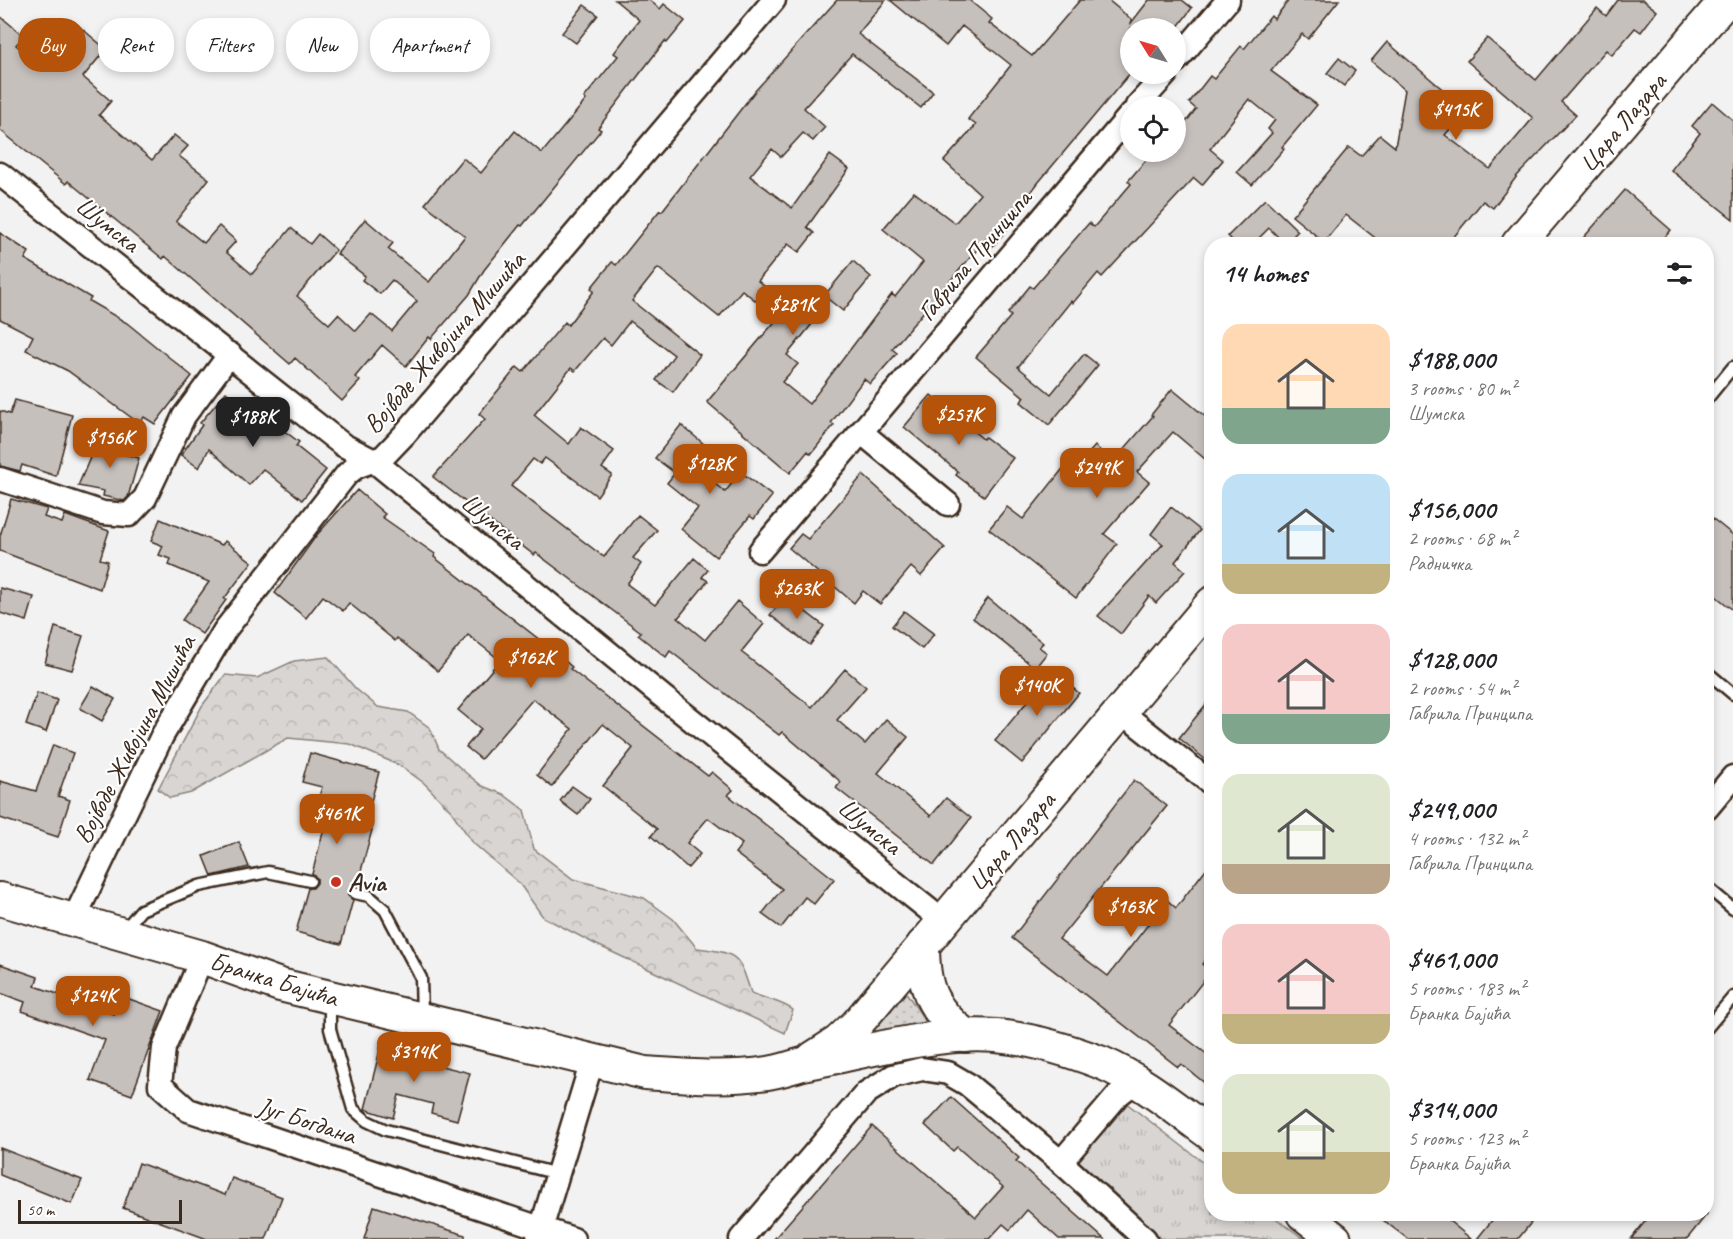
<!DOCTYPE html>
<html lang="en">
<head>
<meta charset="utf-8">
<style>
  body { margin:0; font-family:Caveat,sans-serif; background:#f2f2f2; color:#202124; height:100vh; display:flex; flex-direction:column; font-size:22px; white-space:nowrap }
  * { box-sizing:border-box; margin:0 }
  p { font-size:20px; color:#757577 }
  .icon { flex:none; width:33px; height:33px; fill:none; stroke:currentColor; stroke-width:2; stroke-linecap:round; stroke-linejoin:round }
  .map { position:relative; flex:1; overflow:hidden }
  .drawer { position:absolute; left:1204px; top:237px; width:510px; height:984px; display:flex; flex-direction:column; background:#fff; border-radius:24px; box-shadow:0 3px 9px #0003 }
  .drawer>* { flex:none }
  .top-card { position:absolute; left:18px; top:18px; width:570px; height:54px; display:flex; gap:12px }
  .needle { width:39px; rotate:307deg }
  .controls { position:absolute; left:1120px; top:18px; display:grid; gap:12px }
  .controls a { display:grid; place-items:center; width:66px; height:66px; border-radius:50%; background:#fff; box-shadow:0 3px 9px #0003; font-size:30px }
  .scale { position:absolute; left:18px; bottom:15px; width:164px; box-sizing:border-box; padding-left:6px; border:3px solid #3b2a1e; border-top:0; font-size:16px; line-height:21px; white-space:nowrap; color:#3b2a1e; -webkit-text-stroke:4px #fff; paint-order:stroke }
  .price { position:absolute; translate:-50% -51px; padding:0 14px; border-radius:12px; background:#b45309; color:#fff; font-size:20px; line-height:39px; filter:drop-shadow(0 2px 3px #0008) }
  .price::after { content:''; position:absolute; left:50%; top:36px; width:18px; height:14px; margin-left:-9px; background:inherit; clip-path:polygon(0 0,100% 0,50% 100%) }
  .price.current { background:#222; color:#fff }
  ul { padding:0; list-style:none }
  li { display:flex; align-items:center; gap:18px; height:150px; padding:0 18px }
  li span { display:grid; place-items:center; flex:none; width:168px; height:120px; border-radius:18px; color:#555 }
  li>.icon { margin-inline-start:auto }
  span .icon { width:72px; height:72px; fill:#fffc; stroke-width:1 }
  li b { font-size:26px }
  h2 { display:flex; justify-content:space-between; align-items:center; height:72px; padding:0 18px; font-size:26px }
  .tag { padding:0 21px; border-radius:24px; background:#fff; box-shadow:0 3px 9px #0003; font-size:21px; line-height:54px }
  .tag.current { background:#b45309; color:#fff }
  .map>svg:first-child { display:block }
</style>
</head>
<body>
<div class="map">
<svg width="1733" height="1239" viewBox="0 0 1733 1239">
  <defs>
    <pattern id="grass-dots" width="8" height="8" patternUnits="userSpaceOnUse" patternTransform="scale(1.5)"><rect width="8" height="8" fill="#d8d5d2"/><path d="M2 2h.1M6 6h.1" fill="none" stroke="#bab7b4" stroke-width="1.8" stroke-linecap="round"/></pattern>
    <pattern id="forest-crowns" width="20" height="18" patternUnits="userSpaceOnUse" patternTransform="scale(1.5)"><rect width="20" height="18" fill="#d8d5d2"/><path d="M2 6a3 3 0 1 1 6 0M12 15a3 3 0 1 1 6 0" fill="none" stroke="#bab7b4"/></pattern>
    <pattern id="park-tufts" width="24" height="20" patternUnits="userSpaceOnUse" patternTransform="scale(1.5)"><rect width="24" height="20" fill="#d8d5d2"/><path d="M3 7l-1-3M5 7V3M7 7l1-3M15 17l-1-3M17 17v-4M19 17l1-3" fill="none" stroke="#bab7b4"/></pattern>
  </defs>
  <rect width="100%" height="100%" fill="#f3f2f2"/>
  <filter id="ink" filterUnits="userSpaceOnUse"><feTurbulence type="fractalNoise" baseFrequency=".0167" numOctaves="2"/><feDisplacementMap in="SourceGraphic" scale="12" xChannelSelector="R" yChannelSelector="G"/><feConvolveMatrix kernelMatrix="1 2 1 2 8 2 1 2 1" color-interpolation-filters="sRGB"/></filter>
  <g filter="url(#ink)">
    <polygon fill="url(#grass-dots)" stroke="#8a8078" stroke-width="1.5" points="901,985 928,1025 928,1032 860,1034"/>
    <path fill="url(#forest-crowns)" stroke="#8a8078" stroke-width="1.5" d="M328,657L356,689L378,707L408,712L430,728L439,749L466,773L482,786L503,794L524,810L534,849L573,879L644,898L673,919L697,948C738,953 739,955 751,993C765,999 781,1001 793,1010L785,1033L597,945L543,917L519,883L473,843L451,811L424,783L399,765L350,744L288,738L191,793L170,798L158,789L202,706L225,675L257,678L294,661Z"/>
    <polygon fill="url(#park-tufts)" stroke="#8a8078" stroke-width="1.5" points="1125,1102 1212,1169 1212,1214 1270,1214 1304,1239 1161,1239 1075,1159"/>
    <g fill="#c6c0bd" stroke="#3b2a1e" stroke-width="1.5">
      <polygon points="615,0 649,0 660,9 664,4 685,21 667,43 665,41 598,128 601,130 522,226 520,225 484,270 469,295 431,339 429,337 406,366 382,345 355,377 360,381 342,401 295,358 290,364 165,256 163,259 68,181 66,184 0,130 0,16 24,36 16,45 45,69 80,27 106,49 83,77 111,101 99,115 152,160 174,135 188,146 179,156 209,179 176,221 204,243 219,226 236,241 226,252 252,274 291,228 310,244 318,234 336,250 297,296 329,324 338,314 356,331 371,314 392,331 417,301 392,280 380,294 362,280 365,276 337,254 365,219 393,243 388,249 429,282 465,236 425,204 463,158 481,173 515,131 542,153 586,100 584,98 618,56 614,53 639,20"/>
      <polygon points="837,0 886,0 858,34 933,92 921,108 852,54 804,108 825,127 813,141 803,133 781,157 772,149 750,176 792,208 830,155 849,169 807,227 814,233 799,252 788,244 758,281 812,324 787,355 798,364 782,382 809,404 892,294 895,297 923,262 883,229 914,192 955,223 980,194 944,161 976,125 968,119 1011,65 962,26 946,46 890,0 969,0 992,19 989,23 1032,56 1080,0 1108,0 1131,19 1131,23 1149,0 1182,0 1192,8 1177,28 1131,28 1131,72 1038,183 1011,218 1014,221 993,246 986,239 892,349 897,353 870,384 864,379 831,423 834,425 811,454 808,451 790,473 707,402 778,318 742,290 719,317 658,268 632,301 700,355 673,392 656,380 674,355 630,321 611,345 603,338 575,371 571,368 534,415 569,444 581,427 614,451 602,468 612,475 597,496 545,458 540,464 533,459 511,486 604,557 638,515 657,530 633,558 641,564 627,584 655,605 694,558 708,570 702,577 708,581 678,618 705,640 737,601 764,624 741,652 812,707 845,669 866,687 837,720 865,744 886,719 908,737 878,773 931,816 946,798 971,818 934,865 836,788 841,782 782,732 779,735 670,651 666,657 638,635 641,632 536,553 534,555 433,477 485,419 479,414 517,367 523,372 565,322 568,325 594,291 591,288 612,262 616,265 660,210 662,211 755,91"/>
      <polygon points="1289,0 1339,0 1308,39 1302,34 1271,71 1317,105 1282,147 1284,149 1252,185 1237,172 1272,133 1268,129 1275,120 1249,99 1210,149 1223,160 1202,185 1194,178 1102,277 1098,273 1073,303 1071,301 1018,367 1051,394 1084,354 1098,365 1049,425 1021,402 1024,397 976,357 1011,316 1008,313 1030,286 1033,288 1089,223 1094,227 1131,184 1128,181 1153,152 1176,152 1176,135 1196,109 1189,103 1210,76 1214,79 1241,46 1244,49 1271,16 1274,19"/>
      <polygon points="1618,0 1643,0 1657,11 1641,32 1635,28 1612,55 1606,50 1561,102 1576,115 1517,176 1493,208 1483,201 1448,244 1383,244 1346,215 1324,242 1292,216 1349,147 1361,156 1380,135 1395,147 1405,90 1371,61 1387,42 1467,110 1445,135 1490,169 1533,118 1467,61 1487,38 1536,80 1597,8 1606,16"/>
      <polygon points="584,5 598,15 576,43 562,33"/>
      <polygon points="1339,58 1355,71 1344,86 1327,73"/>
      <polygon points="1712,102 1733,120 1733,219 1671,170 1700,133 1692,126"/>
      <polygon points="1625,190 1671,230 1659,244 1578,244"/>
      <polygon points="1265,199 1298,231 1285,244 1269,228 1253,244 1236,244 1228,236"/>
      <polygon points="0,233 29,252 25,259 91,298 89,301 127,323 192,376 155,424 144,417 140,424 68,371 26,350 33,336 0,319"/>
      <polygon points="853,261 871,277 843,311 824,296"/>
      <polygon points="1172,389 1212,422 1212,465 1173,432 1137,472 1149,482 1104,534 1117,544 1076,598 989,529 1007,507 1023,519 1065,466 1072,472 1095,446 1113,462 1153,416 1151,415"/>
      <polygon points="226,392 272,429 275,424 299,442 296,446 326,470 302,500 263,469 249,485 209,449 199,468 181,455 202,425 200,423"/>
      <polygon points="931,395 983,439 985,437 1013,458 984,496 956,475 958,472 904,427"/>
      <polygon points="15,400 72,415 56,476 22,465 20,471 0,466 0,411 10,414"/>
      <polygon points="681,425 704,444 689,463 725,492 741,472 772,496 754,519 750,516 716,557 681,529 698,508 667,483 675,473 655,458"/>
      <polygon points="101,432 127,443 121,453 139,458 128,497 124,501 103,496 104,491 78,486"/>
      <polygon points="863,475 945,548 921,576 911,567 880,604 863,591 854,603 789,548 801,534 808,539"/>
      <polygon points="357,490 385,514 382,517 435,554 434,557 545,644 572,667 570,669 708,776 712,772 733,790 728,795 834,879 814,904 805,897 781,928 762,914 782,889 735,853 742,844 708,818 687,843 700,854 688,868 651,836 657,829 603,786 633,748 603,724 552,787 537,775 572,729 533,699 481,759 466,747 481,729 458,710 500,660 468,635 438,671 397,638 395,641 349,603 343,611 323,596 306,618 275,593 316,536"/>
      <polygon points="11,499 47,509 44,517 62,523 65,515 109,531 100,559 108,561 100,589 0,551 0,536"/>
      <polygon points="1171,507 1200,530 1175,562 1185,571 1156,603 1149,596 1121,634 1098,616 1163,544 1151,534"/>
      <polygon points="1707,514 1733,535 1733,610 1707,589"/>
      <polygon points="160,519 222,545 225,541 252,562 224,599 226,600 202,634 182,620 209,582 169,565 171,559 159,555 163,546 151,541"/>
      <polygon points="0,588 34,597 27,621 0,613"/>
      <polygon points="785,596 824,626 810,645 770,615"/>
      <polygon points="988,598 1043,643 1039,647 1047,653 1035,668 973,618"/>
      <polygon points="904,611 934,634 922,649 892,626"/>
      <polygon points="55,627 83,636 72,670 45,663"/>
      <polygon points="1052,671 1079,693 1022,763 995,741"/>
      <polygon points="93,686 115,699 102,721 80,708"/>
      <polygon points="37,693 57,700 46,732 26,725"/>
      <polygon points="1212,697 1212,765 1179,738"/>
      <polygon points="53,745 73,753 58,796 70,800 58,837 0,818 0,781 36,791"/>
      <polygon points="310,753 379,772 364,827 372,830 357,886 348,891 348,896 353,900 341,944 296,932 308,888 313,888 317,883 317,878 312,874 330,806 317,803 322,787 302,782"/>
      <polygon points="1134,780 1167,806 1059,939 1108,976 1167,900 1176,908 1212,861 1212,951 1202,964 1211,971 1169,1025 1212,1058 1212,1089 1181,1064 1178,1067 1012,938"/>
      <polygon points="572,786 590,799 578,815 560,801"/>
      <polygon points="239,842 249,867 212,876 204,856"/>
      <polygon points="0,964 38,977 35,986 114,1014 121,996 163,1011 132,1095 90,1080 105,1040 22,1011 25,1002 0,993"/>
      <polygon points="383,1038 412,1046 409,1058 470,1073 457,1120 431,1113 433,1104 399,1095 393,1118 365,1109"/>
      <polygon points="951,1097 1019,1158 1016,1161 1104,1239 1059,1239 1027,1210 1010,1230 1003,1224 989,1239 774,1239 872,1126 976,1217 1003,1187 957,1147 953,1151 925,1125"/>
      <polygon points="0,1148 82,1180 72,1204 0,1175"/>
      <polygon points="139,1163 225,1195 232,1178 282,1197 266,1239 207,1239 123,1208"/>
      <polygon points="374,1206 465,1235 465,1239 364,1239"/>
      <polygon points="1375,1214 1453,1214 1448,1220 1471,1239 1408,1239"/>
      <polygon points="1497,1214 1538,1214 1518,1239 1477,1239"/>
      <polygon points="1651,1214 1707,1214 1687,1239 1631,1239"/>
    </g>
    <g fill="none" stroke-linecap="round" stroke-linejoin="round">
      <g stroke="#3b2a1e" stroke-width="15">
        <g id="lane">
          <polyline points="1707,399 1733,367"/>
          <polyline points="1707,672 1733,694"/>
          <polyline points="1707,887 1733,909"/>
          <polyline points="355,893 369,896 385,910 421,978 422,1016"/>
          <polyline points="127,933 131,922 141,910 199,886 268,872 310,881"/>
          <polyline points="330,999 330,1029 353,1109 367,1121 386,1130 558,1174"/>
          <polyline points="1707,1028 1733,997"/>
        </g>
      </g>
      <g stroke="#3b2a1e" stroke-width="27">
        <g id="street">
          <polyline points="1176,61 1228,0"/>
          <polyline points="1137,106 1166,74"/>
          <polyline points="0,174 343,445 374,461 663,697 943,921"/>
          <polyline points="861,432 948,504"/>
          <polyline points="0,479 103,513 129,515 145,498 184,416 230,354"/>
          <polyline points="760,551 1131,114"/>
          <polyline points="1120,711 1212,784"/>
          <polyline points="1707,808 1733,777"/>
          <polyline points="74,919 162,736 225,630 347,474 356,467 383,457 404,435 774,0"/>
          <polyline points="202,957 164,1048 160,1085 188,1110 573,1239"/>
          <polyline points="1136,1081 1118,1095 1061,1162 1145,1239"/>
          <polyline points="538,1239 593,1058"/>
          <polyline points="741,1239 866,1093 893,1076 922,1069 948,1073 967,1084 1061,1162"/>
        </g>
      </g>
      <g stroke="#3b2a1e" stroke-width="36">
        <g id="secondary">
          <polyline points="1518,244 1726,0"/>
          <path d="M0,899L202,957L280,985L645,1073C686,1076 727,1079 768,1073C781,1071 794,1066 807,1063C864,1052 939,1031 996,1036C1032,1039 1068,1050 1102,1063C1142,1080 1177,1110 1212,1135"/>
          <path d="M923,945C923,988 931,1009 966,1036"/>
          <polyline points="813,1058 838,1042 856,1025 1212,603"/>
          <polyline points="1303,1214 1335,1239"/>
        </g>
      </g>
      <use href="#lane" stroke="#fff" stroke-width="10"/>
      <use href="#street" stroke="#fff" stroke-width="22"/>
      <use href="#secondary" stroke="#fff" stroke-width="32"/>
    </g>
  </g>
  <circle fill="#c8321e" stroke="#fff" stroke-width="2" cx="336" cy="882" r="6"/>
  <g text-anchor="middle" stroke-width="4.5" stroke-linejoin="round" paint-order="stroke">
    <g font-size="26" fill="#3b2a1e" stroke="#fff">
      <text transform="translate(1622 122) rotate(-50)" y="9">Цара Лазара</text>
      <text transform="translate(108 224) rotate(38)" y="9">Шумска</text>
      <text transform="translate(974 255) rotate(-50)" y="9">Гаврила Принципа</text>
      <text transform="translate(444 342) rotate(-49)" y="9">Војводе Живојина Мишића</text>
      <text transform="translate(493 521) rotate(39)" y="9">Шумска</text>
      <text transform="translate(134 739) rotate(-62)" y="9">Војводе Живојина Мишића</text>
      <text transform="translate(870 826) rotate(39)" y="9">Шумска</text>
      <text transform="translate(1011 841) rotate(-50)" y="9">Цара Лазара</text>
      <text transform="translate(274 979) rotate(17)" y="9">Бранка Бајића</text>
      <text transform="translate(307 1120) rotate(18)" y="9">Југ Богдана</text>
    </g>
    <g font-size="26" font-weight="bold" fill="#3b2a1e" stroke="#fff" text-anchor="start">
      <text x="348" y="891">Avia</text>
    </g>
  </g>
</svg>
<div class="controls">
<a><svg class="needle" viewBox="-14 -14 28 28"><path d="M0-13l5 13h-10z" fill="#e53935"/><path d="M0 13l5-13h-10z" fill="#757577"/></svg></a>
<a><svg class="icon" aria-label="locate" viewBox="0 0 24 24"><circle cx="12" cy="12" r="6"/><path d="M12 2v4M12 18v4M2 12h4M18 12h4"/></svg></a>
</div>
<div class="scale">50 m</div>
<b class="price" style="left:1456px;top:141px">$415K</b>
<b class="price" style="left:793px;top:336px">$281K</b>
<b class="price" style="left:959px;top:446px">$257K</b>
<b class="price current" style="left:253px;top:448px">$188K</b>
<b class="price" style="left:110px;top:469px">$156K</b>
<b class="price" style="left:710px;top:495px">$128K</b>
<b class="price" style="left:1097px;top:499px">$249K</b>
<b class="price" style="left:797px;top:620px">$263K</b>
<b class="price" style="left:531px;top:689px">$162K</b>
<b class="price" style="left:1037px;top:717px">$140K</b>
<b class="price" style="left:337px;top:845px">$461K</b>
<b class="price" style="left:1131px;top:938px">$163K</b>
<b class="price" style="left:93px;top:1027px">$124K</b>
<b class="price" style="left:414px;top:1083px">$314K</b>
<div class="top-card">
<a class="tag current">Buy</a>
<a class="tag">Rent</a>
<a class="tag">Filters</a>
<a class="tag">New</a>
<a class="tag">Apartment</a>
</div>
<section class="drawer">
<h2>14 homes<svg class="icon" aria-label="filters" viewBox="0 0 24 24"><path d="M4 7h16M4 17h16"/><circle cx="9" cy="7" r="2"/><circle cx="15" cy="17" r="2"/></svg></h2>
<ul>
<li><span style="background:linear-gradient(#ffd9b3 70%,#7fa58c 0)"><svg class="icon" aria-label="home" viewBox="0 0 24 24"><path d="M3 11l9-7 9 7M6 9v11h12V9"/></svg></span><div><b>$188,000</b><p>3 rooms · 80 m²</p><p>Шумска</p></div></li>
<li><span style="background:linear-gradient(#bfe0f5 75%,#c2b280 0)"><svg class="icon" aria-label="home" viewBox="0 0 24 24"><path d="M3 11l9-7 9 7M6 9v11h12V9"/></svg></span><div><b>$156,000</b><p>2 rooms · 68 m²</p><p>Радничка</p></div></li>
<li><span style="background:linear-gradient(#f6c9c9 75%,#7fa58c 0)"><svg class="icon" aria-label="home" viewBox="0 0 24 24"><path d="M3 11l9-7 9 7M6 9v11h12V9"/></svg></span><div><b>$128,000</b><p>2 rooms · 54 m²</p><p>Гаврила Принципа</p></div></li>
<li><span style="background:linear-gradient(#dfe7d0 75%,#b9a48a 0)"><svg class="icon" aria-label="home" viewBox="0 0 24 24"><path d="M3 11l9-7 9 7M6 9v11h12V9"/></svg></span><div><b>$249,000</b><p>4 rooms · 132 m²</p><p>Гаврила Принципа</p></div></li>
<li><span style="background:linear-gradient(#f6c9c9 75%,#c2b280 0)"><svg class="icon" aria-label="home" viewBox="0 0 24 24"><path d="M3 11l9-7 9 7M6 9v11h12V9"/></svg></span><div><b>$461,000</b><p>5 rooms · 183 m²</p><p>Бранка Бајића</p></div></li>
<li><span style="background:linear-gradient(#dfe7d0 65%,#c2b280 0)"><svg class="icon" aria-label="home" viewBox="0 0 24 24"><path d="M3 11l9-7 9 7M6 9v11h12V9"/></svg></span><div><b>$314,000</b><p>5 rooms · 123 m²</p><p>Бранка Бајића</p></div></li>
</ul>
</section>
</div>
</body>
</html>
